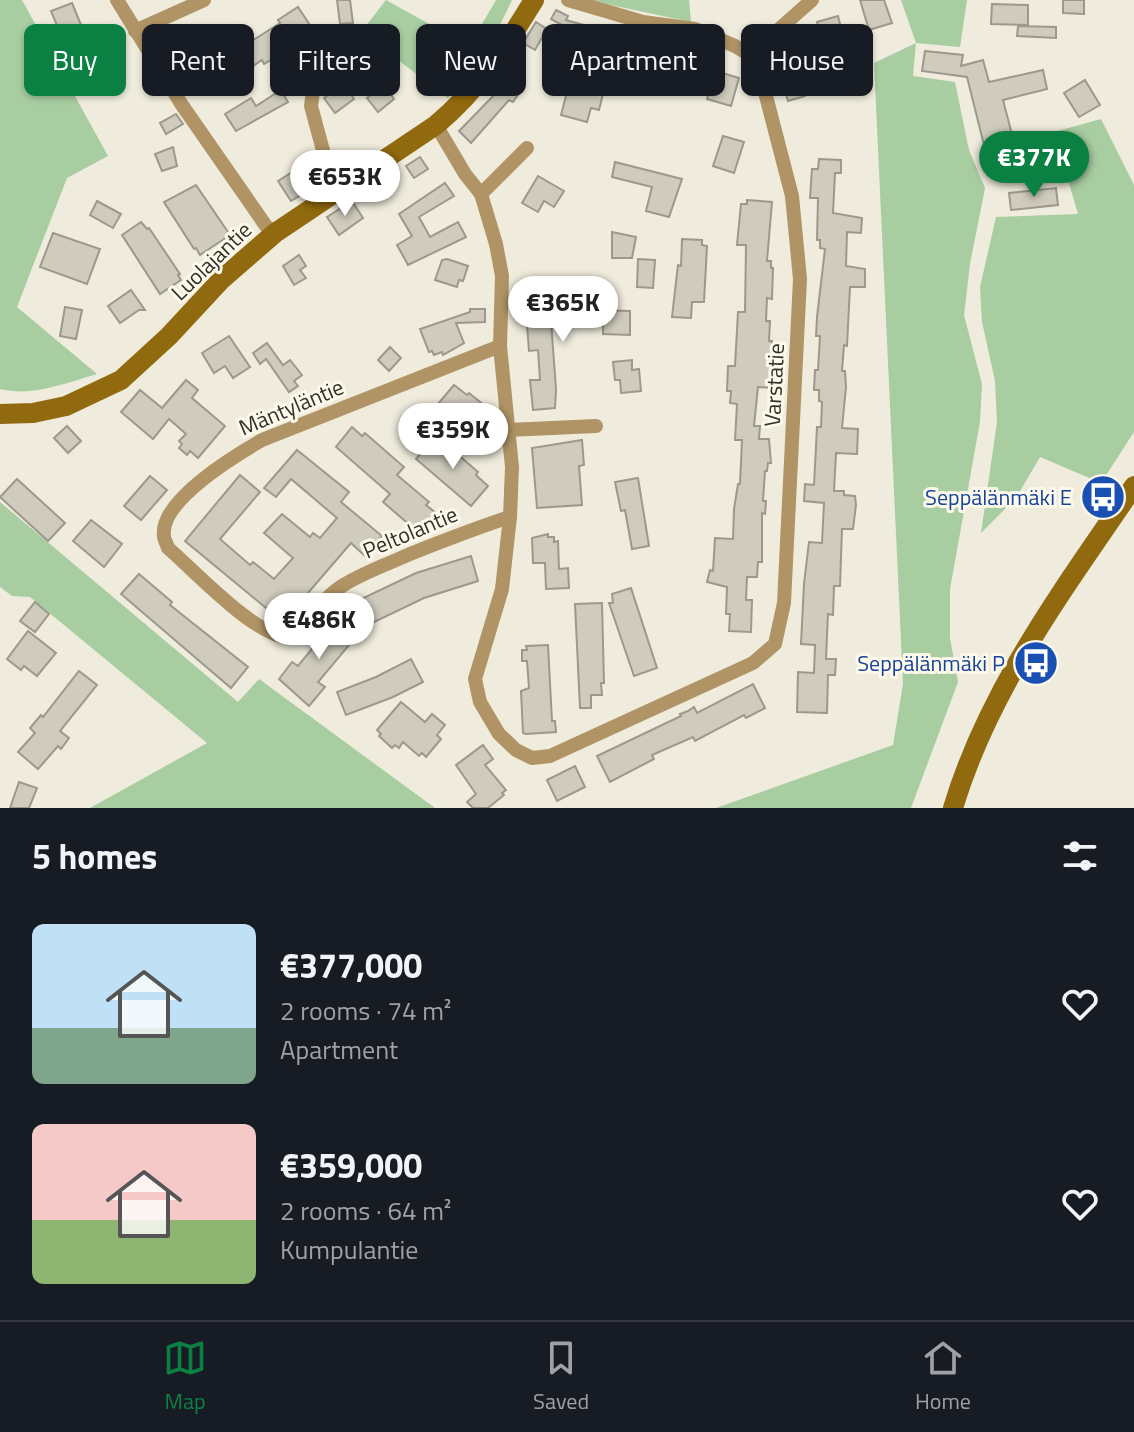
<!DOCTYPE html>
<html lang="en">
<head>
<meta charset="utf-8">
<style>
  body { margin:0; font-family:"Titillium Web",sans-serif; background:#20242c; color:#f1f3f6; height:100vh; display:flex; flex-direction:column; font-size:30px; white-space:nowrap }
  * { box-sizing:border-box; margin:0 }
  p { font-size:26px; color:#9ea1a6 }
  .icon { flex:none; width:44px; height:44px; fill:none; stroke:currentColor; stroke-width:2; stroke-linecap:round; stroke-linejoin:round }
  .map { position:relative; height:808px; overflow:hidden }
  .side { display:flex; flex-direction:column; background:#171b24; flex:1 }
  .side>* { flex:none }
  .hud { position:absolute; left:24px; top:24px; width:1086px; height:72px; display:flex; gap:16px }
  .price { position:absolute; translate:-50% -68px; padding:0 18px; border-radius:28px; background:#fff; color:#222; font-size:26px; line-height:52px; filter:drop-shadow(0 2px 4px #0008) }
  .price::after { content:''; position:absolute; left:50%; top:48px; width:24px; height:18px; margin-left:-12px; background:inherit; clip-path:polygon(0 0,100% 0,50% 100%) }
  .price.on { background:#0b8043; color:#fff }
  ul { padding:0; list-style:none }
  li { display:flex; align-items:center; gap:24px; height:200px; padding:0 32px }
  li span { display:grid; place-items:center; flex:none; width:224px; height:160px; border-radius:12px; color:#555 }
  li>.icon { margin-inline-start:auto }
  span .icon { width:96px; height:96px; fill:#fffc; stroke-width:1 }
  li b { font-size:34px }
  h2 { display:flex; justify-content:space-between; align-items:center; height:96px; padding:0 32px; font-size:34px }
  .tag { padding:0 28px; border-radius:12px; background:#171b24; box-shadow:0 2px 6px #0004; font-size:28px; line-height:72px }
  .tag.on { background:#0b8043; color:#fff }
  .tabs { display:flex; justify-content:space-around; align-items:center; height:112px; border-top:2px solid #363941; background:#171b24; font-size:22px; color:#9ea1a6 }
  .tabs a { display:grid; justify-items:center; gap:4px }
  .tabs .on { color:#0b8043 }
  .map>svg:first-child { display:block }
</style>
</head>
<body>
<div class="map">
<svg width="1134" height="808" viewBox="0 0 1134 808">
  <rect width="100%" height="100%" fill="#f0ecdd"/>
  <g fill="#a8cda1">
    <path d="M0,0H22L108,156L67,178L17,307L97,374C66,383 32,397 0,389Z"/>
    <path d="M386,0L469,46L496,0H512C494,38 478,68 448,98L361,32Z"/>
    <polygon points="587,0 689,0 691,22"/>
    <polygon points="901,0 967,0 960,47 916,43 913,76 955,82 969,150 985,188 970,264 964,315 982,384 980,422 950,589 950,638 958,682 911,808 716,808 893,745 903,684 874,63 916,43"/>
    <polygon points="1101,119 1134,185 1134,432 1101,483 1040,457 1016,498 981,533 997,422 995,381 982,322 980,287 996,217 1078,214 1054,132"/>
    <polygon points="0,502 238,702 259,679 435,808 90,808 207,743 30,597 12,596 0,587"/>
  </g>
  <g fill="#cfcbbd" stroke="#9c988b" stroke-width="2">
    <polygon points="337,0 350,0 353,23 340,24"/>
    <polygon points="860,0 884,0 892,23 869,30"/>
    <polygon points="1063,0 1084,0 1084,14 1063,13"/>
    <polygon points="72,3 86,37 65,45 51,11"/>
    <polygon points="992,4 1028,5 1028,25 991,24"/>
    <polygon points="298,7 320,40 304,50 313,63 301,71 287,50 264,64 262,60 247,70 241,61 201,87 196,79 190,83 180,68 213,47 222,60 280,23 278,20"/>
    <polygon points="556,10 568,16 566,20 623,36 622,41 651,49 647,62 670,69 664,91 630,81 631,77 593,66 597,50 577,44 580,35 551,19"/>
    <polygon points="838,16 844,40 824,46 817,22"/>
    <polygon points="536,22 547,29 535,50 523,43"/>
    <polygon points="1018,26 1056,27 1056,38 1017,36"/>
    <polygon points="803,51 810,76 800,79 805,96 788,101 776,60"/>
    <polygon points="925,51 963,55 961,66 983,60 989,82 1043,70 1047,89 1003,100 1015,146 986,153 967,77 922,71"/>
    <polygon points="699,66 739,78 731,106 707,99 710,88 694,83"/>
    <polygon points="506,68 517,75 509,87 519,93 513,102 509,100 471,143 459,131 497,92 492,88"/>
    <polygon points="1085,80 1100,105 1079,117 1064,93"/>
    <polygon points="344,84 354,99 335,113 324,98"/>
    <polygon points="569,84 603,94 599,110 591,108 587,122 561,115"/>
    <polygon points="384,85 394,99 378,112 367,98"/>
    <polygon points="281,90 288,102 236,131 225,114 251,98 256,106"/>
    <polygon points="176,114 183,124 166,134 160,123"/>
    <polygon points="723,136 744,142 734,173 713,166"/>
    <polygon points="173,147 177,166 162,171 155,154"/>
    <polygon points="420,157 428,169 414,178 406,166"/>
    <polygon points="819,159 841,160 841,173 835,173 833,213 862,218 861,233 847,232 846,266 865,269 865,287 850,287 847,346 844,345 842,371 845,371 846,387 842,428 858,429 857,454 836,453 834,491 844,491 844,495 855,496 856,505 853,529 842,529 840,586 834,586 833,615 828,614 826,659 836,659 835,675 828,675 827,713 797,712 798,672 814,673 815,645 801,644 804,584 809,542 822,543 824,503 804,501 805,484 814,485 817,427 821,427 822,402 819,401 819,390 814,390 815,370 818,370 820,336 816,336 817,317 825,249 820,248 820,240 817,240 818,198 810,198 812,169 818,169"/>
    <polygon points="615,162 682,179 669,217 646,211 652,187 612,177"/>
    <polygon points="294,171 296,175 299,174 309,190 291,201 278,181"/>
    <polygon points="538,176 564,191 554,207 544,201 538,212 522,203"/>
    <polygon points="445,183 454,196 419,217 430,237 458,222 466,237 408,265 397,245 412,236 399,214"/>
    <polygon points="196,185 230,235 200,255 196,248 194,249 164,202"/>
    <polygon points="1056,188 1058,205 1011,210 1009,193"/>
    <polygon points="747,200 772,202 767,261 771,261 771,268 773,268 772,299 767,298 766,321 770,321 769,341 772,341 771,388 758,387 754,426 760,426 759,439 769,439 771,463 768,463 767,471 765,471 763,501 766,501 765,514 762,513 762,562 758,562 757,577 747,577 746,600 752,600 751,632 729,631 730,614 726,614 727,587 707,582 710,570 713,571 715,538 733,539 734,509 738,484 740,484 742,440 735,440 737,404 730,403 731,391 727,391 728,366 735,366 738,312 745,312 746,245 737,245 741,204 747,204"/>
    <polygon points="97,201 121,214 113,228 90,215"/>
    <polygon points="352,201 363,218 339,235 327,217"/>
    <polygon points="141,222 147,229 149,228 180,274 178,275 181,280 160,294 122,235"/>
    <polygon points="612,232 636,237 632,258 612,258"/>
    <polygon points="53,233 100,249 87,284 40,267"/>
    <polygon points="682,239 702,240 702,245 707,246 704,302 692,302 691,318 672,317 678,265 681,266"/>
    <polygon points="299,255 306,266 300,270 306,278 294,285 283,266"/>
    <polygon points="447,259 468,266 463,281 459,280 457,287 435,280 442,260"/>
    <polygon points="638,259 655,260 653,288 637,287"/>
    <polygon points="131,290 145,310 139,310 120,323 108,306"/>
    <polygon points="65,307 82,310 76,339 60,336"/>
    <polygon points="470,309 485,309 485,322 456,323 464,343 443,355 442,352 434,355 432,351 429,352 420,329 470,312"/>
    <polygon points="558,309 630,311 630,335 603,334 603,322 551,321 556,389 555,408 533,410 530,380 540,380 538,350 529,351 526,312"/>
    <polygon points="229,336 250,367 233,378 225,366 214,373 202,353"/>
    <polygon points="267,343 283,365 290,360 302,375 294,381 298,386 289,392 266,359 260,364 253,353"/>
    <polygon points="390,347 401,358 389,371 378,360"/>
    <polygon points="632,360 632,370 639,369 641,391 621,393 620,380 615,380 613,362"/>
    <polygon points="186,380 198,390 192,398 225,426 198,458 190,451 187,455 179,448 182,444 179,441 186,434 169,419 153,439 121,412 140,390 162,408"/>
    <polygon points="454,385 467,395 469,393 495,414 476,436 438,404"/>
    <polygon points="67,426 81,441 68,453 54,438"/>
    <polygon points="352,427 362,436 365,433 404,467 397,475 429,502 426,505 436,513 419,533 383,502 390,494 336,447"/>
    <polygon points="433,439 438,443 441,440 463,459 478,472 476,475 488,486 471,506 416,459"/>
    <polygon points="582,440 584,465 579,466 582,505 537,508 532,448"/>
    <polygon points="297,450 349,492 341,502 382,536 365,556 351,543 283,622 185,541 240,475 260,492 220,539 250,565 253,562 274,579 293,558 264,533 282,514 310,537 313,533 320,538 337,518 291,479 276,497 264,488"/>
    <polygon points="150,476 167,490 141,520 124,506"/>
    <polygon points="638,478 649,546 632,549 625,510 621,511 615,482"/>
    <polygon points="17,479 65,523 48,541 0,497"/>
    <polygon points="91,520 122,544 104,567 73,541"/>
    <polygon points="548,534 548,537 554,537 554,542 558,541 559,569 568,568 569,588 546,589 545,563 533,563 532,538"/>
    <polygon points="471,556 478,581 424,598 366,626 355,602 416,573"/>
    <polygon points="139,574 172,602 170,605 248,667 231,688 121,594"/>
    <polygon points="631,588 657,668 634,676 609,603 613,603 612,594"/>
    <polygon points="35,602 49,614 35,632 20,621"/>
    <polygon points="602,603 604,683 601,683 602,695 591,695 591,708 580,708 575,604"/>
    <polygon points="339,616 360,632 318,682 325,687 309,706 279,679 292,662 298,666"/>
    <polygon points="28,631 56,653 37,676 24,666 21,670 7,659"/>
    <polygon points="548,645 552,721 555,721 556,732 526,734 523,733 521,691 529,688 527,661 522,661 522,650 527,650 526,646"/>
    <polygon points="411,659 423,682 393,697 346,715 337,692 376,677"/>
    <polygon points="79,671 97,685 60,731 69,738 61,749 58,746 38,769 18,752 35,733 30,728 41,715 43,717"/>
    <polygon points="753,684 765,708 746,718 744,715 695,741 693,737 652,755 654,759 610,782 597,756 681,716 680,714 688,711 694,707 697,713"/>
    <polygon points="401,702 425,722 432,714 445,725 437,735 441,739 426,757 422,753 419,756 403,742 399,748 395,745 392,748 379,736 381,734 377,730"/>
    <polygon points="483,745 493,759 485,765 506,790 502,793 504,795 488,808 473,808 467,802 476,794 456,765"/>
    <polygon points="575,766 585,787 557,801 547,780"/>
    <polygon points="19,782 37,788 29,808 10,808"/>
  </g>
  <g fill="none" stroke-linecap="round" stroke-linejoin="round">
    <g stroke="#b09465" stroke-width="14">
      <polyline points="117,0 182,105 266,226 275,233"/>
      <polyline points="135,31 204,0"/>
      <polyline points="750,55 812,0"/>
      <polyline points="321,82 313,92 311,106 331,180 338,189"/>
      <polyline points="436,125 465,174 481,194 496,244 502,276 500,346 512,467 510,517 502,589 475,679 480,702 499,734 516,750 532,758 550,756 753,663 775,644 784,603 800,279 792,196 760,73 750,55 735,46 695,29 643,22 568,0"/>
      <polyline points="481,194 527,148"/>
      <path d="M500,346L262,440C236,455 159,501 164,536C164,540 167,544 168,548C197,573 253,634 288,638C308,623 320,600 342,586C362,573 388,564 410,554C443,541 476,528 510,517"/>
      <polyline points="508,430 596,426"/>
    </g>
    <g stroke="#91690e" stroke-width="20">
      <path d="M0,414L33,413L66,406L121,380L169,336L221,280L275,233L436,125C480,88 504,49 534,0"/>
      <path d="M953,808C989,688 1064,589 1134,486"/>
    </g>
  </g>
  <defs>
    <g id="bus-disc" transform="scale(2.3)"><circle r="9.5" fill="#1a4fb4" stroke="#fdf9ea"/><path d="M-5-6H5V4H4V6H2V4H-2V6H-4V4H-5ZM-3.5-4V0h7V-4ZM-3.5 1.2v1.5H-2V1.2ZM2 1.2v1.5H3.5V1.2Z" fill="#fff"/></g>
  </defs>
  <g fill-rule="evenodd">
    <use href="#bus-disc" x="1103" y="497"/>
    <use href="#bus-disc" x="1036" y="663"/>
  </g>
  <g text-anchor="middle" stroke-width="6" stroke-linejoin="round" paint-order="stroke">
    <g font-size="22" fill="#302f29" stroke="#fdf9ea">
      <text transform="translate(211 261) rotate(-44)" y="8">Luolajantie</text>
      <text transform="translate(774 385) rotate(-87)" y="8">Varstatie</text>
      <text transform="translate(291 407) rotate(-23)" y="8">Mäntyläntie</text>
      <text transform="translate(410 532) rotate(-23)" y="8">Peltolantie</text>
    </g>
    <g font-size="22" fill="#164399" stroke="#fdf9ea" text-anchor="end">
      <text x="1072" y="505">Seppälänmäki E</text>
      <text x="1005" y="671">Seppälänmäki P</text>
    </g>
  </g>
</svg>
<b class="price on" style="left:1034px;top:199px">€377K</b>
<b class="price" style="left:345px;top:218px">€653K</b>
<b class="price" style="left:563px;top:344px">€365K</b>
<b class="price" style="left:453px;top:471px">€359K</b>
<b class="price" style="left:319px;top:661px">€486K</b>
<div class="hud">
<a class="tag on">Buy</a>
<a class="tag">Rent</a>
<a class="tag">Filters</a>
<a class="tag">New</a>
<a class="tag">Apartment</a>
<a class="tag">House</a>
</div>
</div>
<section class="side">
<h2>5 homes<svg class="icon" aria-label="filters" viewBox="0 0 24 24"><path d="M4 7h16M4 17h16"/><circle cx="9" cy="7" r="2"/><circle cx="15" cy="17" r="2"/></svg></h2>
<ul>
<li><span style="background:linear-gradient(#bfe0f5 65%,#7fa58c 0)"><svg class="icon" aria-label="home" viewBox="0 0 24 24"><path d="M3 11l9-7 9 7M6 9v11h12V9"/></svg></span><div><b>€377,000</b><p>2 rooms · 74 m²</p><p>Apartment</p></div><svg class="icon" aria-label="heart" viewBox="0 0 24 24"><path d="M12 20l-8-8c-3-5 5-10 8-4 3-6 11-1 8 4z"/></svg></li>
<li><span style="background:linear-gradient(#f6c9c9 60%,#8fb573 0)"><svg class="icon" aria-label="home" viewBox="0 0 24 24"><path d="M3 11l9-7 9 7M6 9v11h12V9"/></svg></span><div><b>€359,000</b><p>2 rooms · 64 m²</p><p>Kumpulantie</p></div><svg class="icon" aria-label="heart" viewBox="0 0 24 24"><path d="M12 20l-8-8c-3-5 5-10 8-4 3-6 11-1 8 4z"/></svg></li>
</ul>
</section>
<nav class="tabs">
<a class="on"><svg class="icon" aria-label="map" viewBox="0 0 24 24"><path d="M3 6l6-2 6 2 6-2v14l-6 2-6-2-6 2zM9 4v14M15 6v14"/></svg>Map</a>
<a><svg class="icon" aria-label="saved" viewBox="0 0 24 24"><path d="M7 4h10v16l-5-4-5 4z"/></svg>Saved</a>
<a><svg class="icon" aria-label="home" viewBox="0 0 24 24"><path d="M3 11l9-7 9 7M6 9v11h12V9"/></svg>Home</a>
</nav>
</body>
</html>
